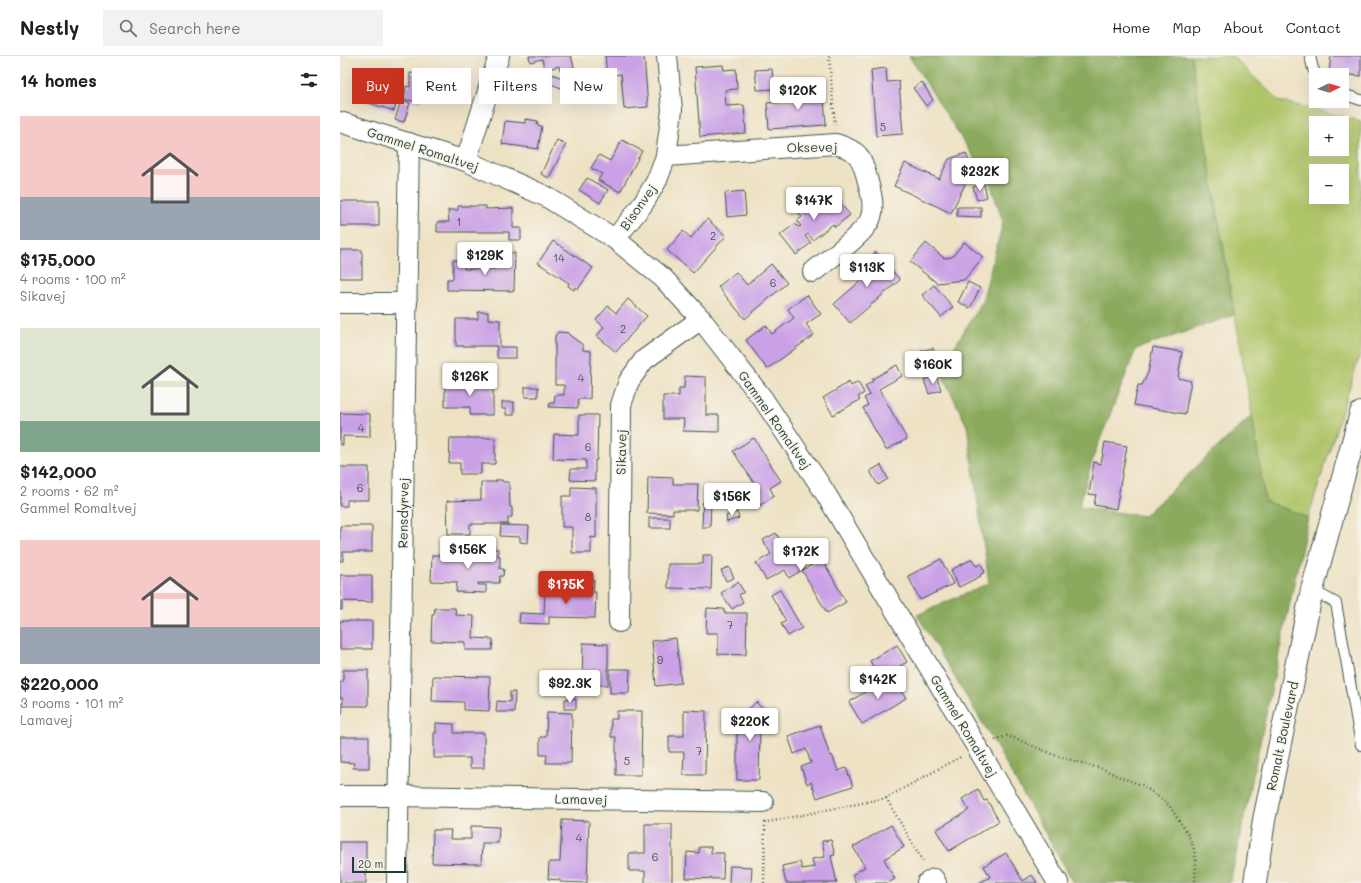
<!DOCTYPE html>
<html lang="en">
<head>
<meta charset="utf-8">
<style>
  body { margin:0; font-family:Mali,sans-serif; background:#f2f2f2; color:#202124; height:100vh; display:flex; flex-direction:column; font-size:15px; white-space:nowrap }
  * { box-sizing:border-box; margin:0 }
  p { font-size:13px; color:#757577 }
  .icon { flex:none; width:22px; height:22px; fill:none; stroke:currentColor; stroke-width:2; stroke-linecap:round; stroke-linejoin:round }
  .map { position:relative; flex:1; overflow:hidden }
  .drawer { display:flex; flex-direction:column; background:#fff; width:340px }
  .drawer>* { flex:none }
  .top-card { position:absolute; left:12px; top:12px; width:380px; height:36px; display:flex; gap:8px }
  .needle { width:26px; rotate:85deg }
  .fabs { position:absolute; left:969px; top:12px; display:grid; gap:8px }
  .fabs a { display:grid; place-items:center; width:40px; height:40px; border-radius:0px; background:#fff; box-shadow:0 4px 16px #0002; font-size:20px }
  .scale { position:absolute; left:12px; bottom:10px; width:54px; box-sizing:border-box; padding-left:4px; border:2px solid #1f3d34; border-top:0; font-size:11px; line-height:14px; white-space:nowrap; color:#1f3d34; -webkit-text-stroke:3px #f7f3e8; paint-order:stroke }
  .price { position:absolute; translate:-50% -34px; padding:0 9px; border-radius:4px; background:#fff; color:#222; font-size:13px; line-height:26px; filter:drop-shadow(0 1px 2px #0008) }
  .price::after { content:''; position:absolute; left:50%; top:24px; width:12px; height:9px; margin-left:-6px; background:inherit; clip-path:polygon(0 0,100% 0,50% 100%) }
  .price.on { background:#c8321e; color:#fff }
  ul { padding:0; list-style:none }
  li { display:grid; align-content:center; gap:8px; height:212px; padding:0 20px }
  li span { display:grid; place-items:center; height:124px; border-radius:0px; color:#555 }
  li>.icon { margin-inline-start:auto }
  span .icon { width:72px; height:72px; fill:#fffc; stroke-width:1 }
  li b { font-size:17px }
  h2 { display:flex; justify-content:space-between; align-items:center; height:48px; padding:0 20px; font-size:17px }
  .tag { padding:0 14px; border-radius:0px; background:#fff; box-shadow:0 4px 16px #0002; font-size:14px; line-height:36px }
  .tag.on { background:#c8321e; color:#fff }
  header { display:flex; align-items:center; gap:24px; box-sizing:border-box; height:56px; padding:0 20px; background:#fff; border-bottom:1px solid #e0e0e0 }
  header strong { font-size:19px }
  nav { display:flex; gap:22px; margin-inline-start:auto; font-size:14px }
  .search { width:280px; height:36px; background:#f2f2f2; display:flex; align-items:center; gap:10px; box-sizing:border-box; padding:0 14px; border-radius:0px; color:#757577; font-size:15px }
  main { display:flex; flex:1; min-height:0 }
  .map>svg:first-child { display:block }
</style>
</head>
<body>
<header>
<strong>Nestly</strong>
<div class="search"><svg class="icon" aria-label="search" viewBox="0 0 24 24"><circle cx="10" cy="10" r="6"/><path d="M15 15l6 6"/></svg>Search here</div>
<nav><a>Home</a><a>Map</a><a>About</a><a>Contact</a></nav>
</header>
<main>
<section class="drawer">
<h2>14 homes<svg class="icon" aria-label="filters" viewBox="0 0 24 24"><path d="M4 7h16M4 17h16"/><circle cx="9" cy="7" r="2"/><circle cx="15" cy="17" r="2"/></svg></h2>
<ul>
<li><span style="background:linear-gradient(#f6c9c9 65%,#9aa5b1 0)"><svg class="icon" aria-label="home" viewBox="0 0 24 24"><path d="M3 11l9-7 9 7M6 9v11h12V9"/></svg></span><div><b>$175,000</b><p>4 rooms · 100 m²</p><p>Sikavej</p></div></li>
<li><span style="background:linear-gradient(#dfe7d0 75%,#7fa58c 0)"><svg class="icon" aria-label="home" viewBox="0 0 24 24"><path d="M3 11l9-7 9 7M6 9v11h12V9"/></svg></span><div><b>$142,000</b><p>2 rooms · 62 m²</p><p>Gammel Romaltvej</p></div></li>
<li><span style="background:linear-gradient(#f6c9c9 70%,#9aa5b1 0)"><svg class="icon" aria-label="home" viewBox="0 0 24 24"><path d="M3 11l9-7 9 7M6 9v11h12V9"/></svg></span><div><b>$220,000</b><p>3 rooms · 101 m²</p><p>Lamavej</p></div></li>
</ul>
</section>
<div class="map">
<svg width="1021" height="827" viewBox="0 0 1021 827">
  <rect width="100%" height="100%" fill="#f7f3e8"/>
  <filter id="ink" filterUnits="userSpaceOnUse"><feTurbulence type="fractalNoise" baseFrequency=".025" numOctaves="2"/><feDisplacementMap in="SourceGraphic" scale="8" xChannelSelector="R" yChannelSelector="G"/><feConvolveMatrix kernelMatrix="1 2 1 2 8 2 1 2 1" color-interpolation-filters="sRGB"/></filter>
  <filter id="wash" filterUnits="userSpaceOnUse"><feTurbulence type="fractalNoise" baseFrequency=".012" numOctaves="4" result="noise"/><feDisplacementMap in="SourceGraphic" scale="16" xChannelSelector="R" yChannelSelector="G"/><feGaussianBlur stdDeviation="0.9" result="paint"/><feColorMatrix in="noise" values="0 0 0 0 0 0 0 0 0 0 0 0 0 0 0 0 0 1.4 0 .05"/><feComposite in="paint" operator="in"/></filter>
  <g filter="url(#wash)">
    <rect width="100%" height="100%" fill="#eee2c5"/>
    <path fill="#afc569" stroke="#67814e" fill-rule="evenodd" d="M851,0H892L939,45L1021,65V295L968,462L925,445L912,359ZM976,67H1002V93H976ZM976,115H1002V141H976Z"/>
    <polygon fill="#8baa5d" stroke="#557448" points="569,0 851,0 894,259 796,293 754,399 739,451 804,460 912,359 925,445 968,462 890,827 734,827 648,676 577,559 649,527 627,370 600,314 642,246 663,166 650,127"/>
    <g id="blocks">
      <g fill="#caa1e6">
        <polygon points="189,0 231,0 234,11 220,14 219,10 205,14 202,3 190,6"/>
        <polygon points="265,0 304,0 308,51 284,53 281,18 267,20"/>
        <polygon points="991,0 1021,0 1021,20 989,17"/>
        <polygon points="383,9 384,14 396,13 397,33 385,34 386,50 404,49 406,77 360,81 355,11"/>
        <polygon points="546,12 547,26 559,25 563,78 536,80 531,14"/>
        <polygon points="432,13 434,33 417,34 415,14"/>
        <polygon points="42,15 61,21 58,32 61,33 54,55 14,42 21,20 39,26"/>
        <polygon points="207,16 225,23 221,32 204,25"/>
        <polygon points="70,17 120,21 118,45 81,42 81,45 64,44 66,30 70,31"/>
        <polygon points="582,26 593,44 586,50 573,32"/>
        <polygon points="478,31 479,43 484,43 486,69 429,73 427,47 459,45 458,33"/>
        <polygon points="61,44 70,47 64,66 55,64"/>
        <polygon points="185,63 198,65 197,69 202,70 198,93 162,88 165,65 185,67"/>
        <polygon points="217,84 226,88 209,122 201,118"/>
        <polygon points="282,84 302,95 280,136 258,124 262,118 251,112 259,99 270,105"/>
        <polygon points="626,97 632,114 611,157 554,130 565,107 599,123 609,103"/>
        <polygon points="247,122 268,134 260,147 239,134"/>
        <polygon points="644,128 647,141 637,144 633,131"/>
        <polygon points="404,135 406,159 387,161 385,137"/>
        <polygon points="466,137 476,150 492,137 510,159 495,171 493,168 473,184 468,178 465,180 471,187 456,199 440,179 455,168 458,171 461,170 457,165 462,161 452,149"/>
        <rect x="0" y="145" width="39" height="25"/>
        <polygon points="118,150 146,150 146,153 173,152 173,172 181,172 181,184 169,184 169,176 97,176 97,166 109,166 108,154 118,154"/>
        <polygon points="617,151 641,151 641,161 617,160"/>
        <polygon points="367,163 386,180 353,217 327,194 343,175 351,182"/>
        <polygon points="213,185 253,212 238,233 235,231 234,234 228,230 229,227 198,207"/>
        <polygon points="624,186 643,201 624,224 597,227 570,206 586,187 604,202 612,201"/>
        <rect x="0" y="194" width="22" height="28"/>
        <polygon points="536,196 560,224 510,267 494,248 525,221 517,212"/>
        <polygon points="156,197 175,197 174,235 107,234 107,223 113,223 113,204 124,204 124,213 155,213"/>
        <polygon points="431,208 447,227 405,263 378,231 396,216 407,229"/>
        <polygon points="628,226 640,232 630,252 618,246"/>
        <polygon points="594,229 613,251 601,261 582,239"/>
        <polygon points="467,239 481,258 466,268 474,279 427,313 406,284 426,269 432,278 454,262 448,253"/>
        <polygon points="288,243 307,260 276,296 257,280 264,271 256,264 268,250 276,257"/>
        <polygon points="138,256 148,256 148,263 160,264 160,291 176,291 176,302 157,302 157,290 116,290 116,263 138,263"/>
        <polygon points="218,276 229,277 229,279 243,289 243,294 251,295 250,343 238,343 238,352 209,351 210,347 214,347 215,339 224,339 224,329 215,329 215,280"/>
        <polygon points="813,291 842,296 838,322 851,325 845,358 794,349 798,329 802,329 808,317"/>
        <polygon points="593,292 596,310 585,312 581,295"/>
        <polygon points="557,309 562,320 539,333 567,383 546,394 523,352 528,349 524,342 530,339 525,330 533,325 532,323"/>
        <polygon points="596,319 601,334 589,338 584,324"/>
        <polygon points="115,320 126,320 126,329 153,329 153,359 130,359 130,351 105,351 105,326 115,326"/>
        <polygon points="345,320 366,321 366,359 379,359 379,376 343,375 344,363 323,363 323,340 339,340 339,332 344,332"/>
        <polygon points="509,326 511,330 518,326 524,337 518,341 520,344 493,359 483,342"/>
        <rect x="185" y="331" width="13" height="10"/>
        <polygon points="162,346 174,346 174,359 166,359 166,353 162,353"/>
        <polygon points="0,357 30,358 30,381 3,380 3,389 0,389"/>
        <polygon points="239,359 258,359 257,404 255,404 255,425 230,424 231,413 246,413 246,404 213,403 214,378 239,379"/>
        <polygon points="110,382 155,382 155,408 141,408 141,418 120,418 120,407 109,407"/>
        <polygon points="414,382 441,425 430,432 434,440 419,450 413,440 420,436 393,395"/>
        <polygon points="765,386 787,390 776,453 754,449 756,439 749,438 754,406 761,408"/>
        <polygon points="541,409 548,423 538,429 530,415"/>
        <polygon points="0,411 29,411 29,444 7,444 7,450 0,450"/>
        <polygon points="308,421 333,422 333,428 358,428 357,454 333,454 333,458 307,457"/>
        <polygon points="156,424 162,424 163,426 169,426 170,451 172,451 172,461 168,462 168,468 130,468 130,478 108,478 107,445 141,444 141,426 156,426"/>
        <polygon points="231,431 256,432 256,482 251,481 251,497 232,497 232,471 222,471 222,440 231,440"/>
        <polygon points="363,446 371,446 370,471 362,471"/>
        <polygon points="397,456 399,462 387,466 386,460"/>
        <rect x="309" y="462" width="21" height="10"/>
        <polygon points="161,469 189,470 188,487 180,486 180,481 160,480"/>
        <polygon points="0,470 32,470 32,496 3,496 3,505 0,505"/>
        <polygon points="436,477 444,491 448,488 463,514 482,503 506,546 487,557 462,514 449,522 445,514 426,524 416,507 431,498 423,484"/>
        <polygon points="139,493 158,493 158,500 160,500 160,513 164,513 163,520 160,520 159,527 138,527 138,529 146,529 146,537 116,536 117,526 91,525 92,499 139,500"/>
        <polygon points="363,499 372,499 371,533 328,532 328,508 363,508"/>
        <polygon points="601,503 613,528 580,544 568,520"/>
        <polygon points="632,503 636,510 641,508 645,516 640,519 641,520 619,531 611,514"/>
        <polygon points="389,511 394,522 386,525 381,514"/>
        <polygon points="0,519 32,519 32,546 2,545 2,554 0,554"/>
        <polygon points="242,523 254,524 253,536 256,536 255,562 209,561 209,568 179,567 180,557 204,558 205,535 242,536"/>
        <polygon points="398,526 404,536 399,539 403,546 392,553 381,537"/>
        <polygon points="440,534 462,572 448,580 441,568 446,565 431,539"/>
        <polygon points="95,552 115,552 116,559 134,560 133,582 153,583 152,594 125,594 125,586 91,585 92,559 94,559"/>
        <polygon points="367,552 384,553 384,557 407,557 406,599 378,598 378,577 366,577"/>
        <rect x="0" y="565" width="32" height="28"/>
        <polygon points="336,582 341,627 316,630 312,585"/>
        <polygon points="243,587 268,588 268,629 242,629"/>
        <polygon points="557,589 567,606 540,622 530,605"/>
        <polygon points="270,613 290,613 289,637 270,637"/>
        <polygon points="3,614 28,614 28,650 2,650 2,658 0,658 0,648 3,648 3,642 0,642 0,626 3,626"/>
        <polygon points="553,619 566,642 522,668 509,646"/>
        <polygon points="93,620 150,621 149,655 124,654 124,646 92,645"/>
        <polygon points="170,636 175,636 174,656 156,656 157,645 170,646"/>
        <polygon points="225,643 236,643 236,653 224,653"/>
        <polygon points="416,646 432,663 420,675 419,724 397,724 397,665"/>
        <polygon points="344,654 366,655 365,719 343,719 344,696 329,696 329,680 344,680"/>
        <polygon points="277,655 302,655 301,719 276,719 276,681 271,681 271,663 277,663"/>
        <polygon points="207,656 232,657 231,707 206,707 207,699 200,699 200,681 206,681"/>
        <polygon points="96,667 114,668 114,677 144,677 144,712 130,712 130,702 94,702 94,677 96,677"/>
        <polygon points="480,669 490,700 492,699 498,715 506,712 513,730 477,742 471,726 467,728 461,711 471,707 466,693 454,698 448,680"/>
        <polygon points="0,681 29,681 29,712 13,712 14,707 0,706"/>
        <polygon points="638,733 644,745 647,744 659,765 609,795 596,774 629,754 622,743"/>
        <polygon points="222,764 249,765 247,827 220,826 220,824 208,823 209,806 220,806"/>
        <polygon points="305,768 332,768 332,827 305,827 305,815 289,815 289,797 305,797"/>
        <polygon points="551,769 564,791 544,803 555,823 548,827 516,827 512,819 525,811 513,791"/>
        <polygon points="131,770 159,771 158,787 142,787 141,808 92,807 93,774 111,774 110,783 131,783"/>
        <polygon points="491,784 495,799 491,800 497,827 446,827 442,810 460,806 462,813 474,811 472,803 485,801 482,785"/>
        <rect x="0" y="786" width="26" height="41"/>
        <polygon points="359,791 371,791 371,797 384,797 383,823 346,822 347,796 359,797"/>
        <polygon points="666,797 683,825 692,819 697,827 639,827 650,821 644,810"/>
        <polygon points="390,810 412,811 411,827 389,827"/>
      </g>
    </g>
  </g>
  <g filter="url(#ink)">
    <use href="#blocks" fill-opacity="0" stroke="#3e564a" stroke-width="1"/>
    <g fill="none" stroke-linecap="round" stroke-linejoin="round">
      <g stroke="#3e564a" stroke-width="12">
        <g id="service">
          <polyline points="970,0 973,13 977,19"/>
          <polyline points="1002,38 1021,44"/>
          <polyline points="972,534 996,547 1021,689"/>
        </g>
      </g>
      <g stroke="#3e564a" stroke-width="22">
        <g id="minor">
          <polyline points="0,66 126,105 205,140 275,183 323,222 361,263 423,343 484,435 718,827"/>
          <path d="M326,100L496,88C518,95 521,99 527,122C530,134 535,148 531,161C527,177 487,204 473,216"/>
          <polyline points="126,105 159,0"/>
          <polyline points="275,183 303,148 317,124 326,100 332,54 327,0"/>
          <polyline points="0,247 67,247"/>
          <polyline points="279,566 281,349 289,325 304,304 361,263"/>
          <polyline points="0,740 58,740 423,746"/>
          <polyline points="57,827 69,87"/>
          <polyline points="587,827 594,823 596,827"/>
        </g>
      </g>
      <g stroke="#3e564a" stroke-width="24">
        <polyline id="tertiary" points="915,827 924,764 972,534 1021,357"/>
      </g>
      <g stroke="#3e564a" stroke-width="2.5" stroke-dasharray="1 3" stroke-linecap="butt">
        <polyline points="489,0 495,69"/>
        <polyline points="655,684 667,680 674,682 717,700 763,713 782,722 802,729 816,739 829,749 849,780 854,793 856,806 855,827"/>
        <polyline points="546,742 584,807"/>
        <polyline points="428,766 546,742 622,700"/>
        <polyline points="424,827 425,764"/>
      </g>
      <use href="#service" stroke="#fff" stroke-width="10"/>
      <use href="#minor" stroke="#fff" stroke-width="20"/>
      <use href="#tertiary" stroke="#fff" stroke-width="22"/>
    </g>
  </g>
  <g text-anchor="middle" stroke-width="3" stroke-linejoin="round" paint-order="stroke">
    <g font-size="11" fill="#4a5660">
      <text x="543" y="75">5</text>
      <text x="119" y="170">1</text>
      <text x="373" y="184">2</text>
      <text x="219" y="206">14</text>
      <text x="433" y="231">6</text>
      <text x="283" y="277">2</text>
      <text x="241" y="326">4</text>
      <text x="21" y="376">4</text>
      <text x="248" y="395">6</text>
      <text x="20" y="436">6</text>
      <text x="248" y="465">8</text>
      <text x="390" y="573">7</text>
      <text x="320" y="608">9</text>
      <text x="359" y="699">7</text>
      <text x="287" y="709">5</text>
      <text x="239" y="786">4</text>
      <text x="315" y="805">6</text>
    </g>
    <g font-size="13" fill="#1f3d34" stroke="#f7f3e8">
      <text transform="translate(472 91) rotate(-1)" y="5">Oksevej</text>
      <text transform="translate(83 93) rotate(18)" y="5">Gammel Romaltvej</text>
      <text transform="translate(298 151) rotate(-55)" y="5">Bisonvej</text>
      <text transform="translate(435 364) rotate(55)" y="5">Gammel Romaltvej</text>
      <text transform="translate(281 396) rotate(-89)" y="5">Sikavej</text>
      <text transform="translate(63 457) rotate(-89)" y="5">Rensdyrvej</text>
      <text transform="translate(624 670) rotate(59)" y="5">Gammel Romaltvej</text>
      <text transform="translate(942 680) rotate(-78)" y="5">Romalt Boulevard</text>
      <text transform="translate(241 743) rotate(1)" y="5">Lamavej</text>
    </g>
  </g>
</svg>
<div class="fabs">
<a><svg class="needle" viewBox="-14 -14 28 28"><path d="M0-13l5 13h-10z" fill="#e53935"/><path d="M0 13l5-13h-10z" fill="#757577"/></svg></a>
<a>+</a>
<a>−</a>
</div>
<div class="scale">20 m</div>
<b class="price" style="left:458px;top:55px">$120K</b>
<b class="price" style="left:640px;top:136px">$232K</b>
<b class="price" style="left:474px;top:165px">$147K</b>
<b class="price" style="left:145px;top:220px">$129K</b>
<b class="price" style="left:527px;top:232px">$113K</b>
<b class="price" style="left:593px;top:329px">$160K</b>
<b class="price" style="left:130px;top:341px">$126K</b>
<b class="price" style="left:392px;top:461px">$156K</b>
<b class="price" style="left:128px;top:514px">$156K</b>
<b class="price" style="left:461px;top:516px">$172K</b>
<b class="price on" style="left:226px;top:549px">$175K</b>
<b class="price" style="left:538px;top:644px">$142K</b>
<b class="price" style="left:230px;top:648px">$92.3K</b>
<b class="price" style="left:410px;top:686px">$220K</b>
<div class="top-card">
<a class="tag on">Buy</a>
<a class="tag">Rent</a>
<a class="tag">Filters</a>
<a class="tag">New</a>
</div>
</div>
</main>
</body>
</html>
